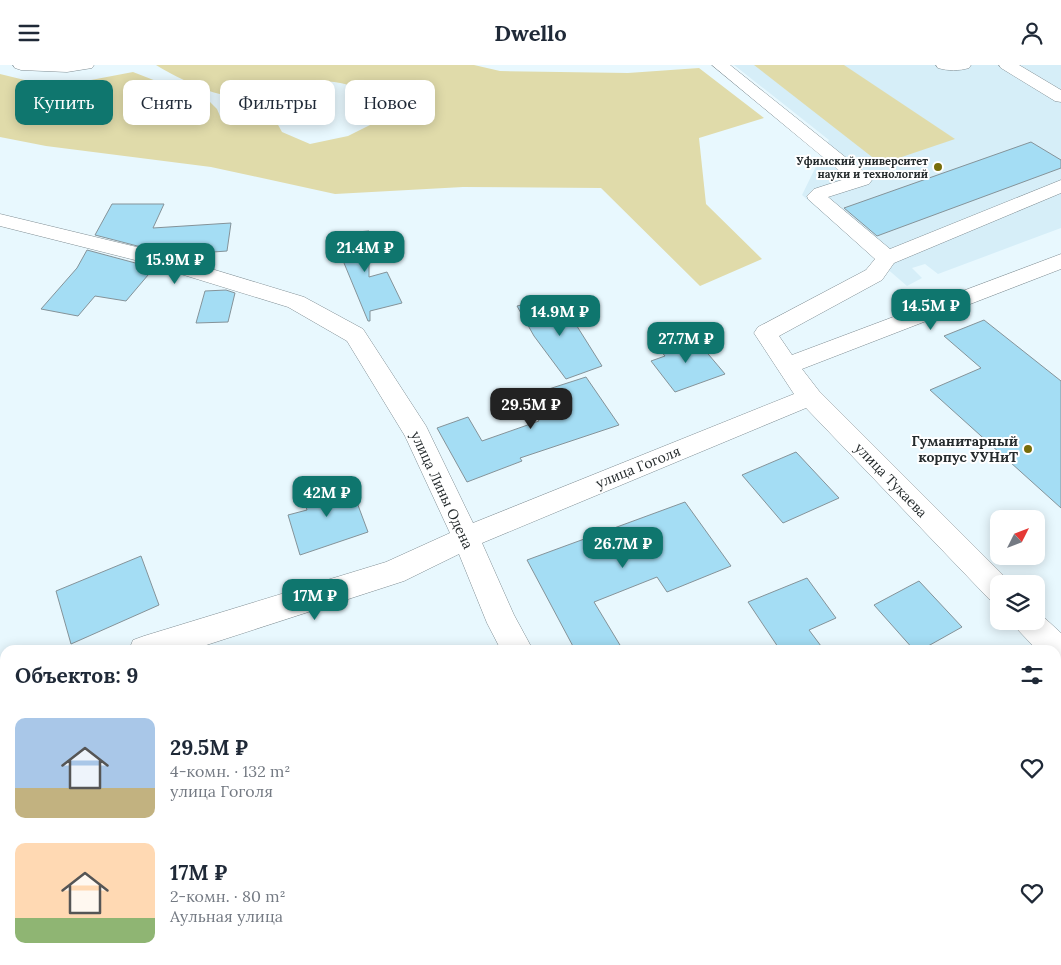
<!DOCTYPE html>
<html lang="ru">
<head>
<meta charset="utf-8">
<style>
  body { margin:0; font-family:Lora,serif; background:#f2f2f3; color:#1f2937; height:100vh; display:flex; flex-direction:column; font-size:19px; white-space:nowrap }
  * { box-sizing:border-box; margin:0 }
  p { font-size:16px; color:#747a83 }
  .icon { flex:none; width:28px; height:28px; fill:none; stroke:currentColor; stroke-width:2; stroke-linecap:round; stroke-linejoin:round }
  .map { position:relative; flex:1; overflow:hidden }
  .details { position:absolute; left:0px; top:580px; width:1061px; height:320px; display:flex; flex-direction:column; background:#fff; border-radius:15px 15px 0 0; box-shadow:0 2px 12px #0003 }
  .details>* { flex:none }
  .guide { position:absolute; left:15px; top:15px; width:500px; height:45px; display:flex; gap:10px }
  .needle { width:32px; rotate:48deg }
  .buttons { position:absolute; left:990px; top:445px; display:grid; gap:10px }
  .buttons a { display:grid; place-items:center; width:55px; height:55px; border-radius:10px; background:#fff; box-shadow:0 2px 12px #0003; font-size:25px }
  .price { position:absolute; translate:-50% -42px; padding:0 11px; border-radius:10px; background:#0f766e; color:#fff; font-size:16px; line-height:32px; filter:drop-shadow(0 1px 2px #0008) }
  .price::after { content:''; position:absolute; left:50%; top:30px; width:15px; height:11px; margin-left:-8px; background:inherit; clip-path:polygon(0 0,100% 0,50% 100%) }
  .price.active { background:#222; color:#fff }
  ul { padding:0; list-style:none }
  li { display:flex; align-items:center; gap:15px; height:125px; padding:0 15px }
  li span { display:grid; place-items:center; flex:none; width:140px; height:100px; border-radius:10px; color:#555 }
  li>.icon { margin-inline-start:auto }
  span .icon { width:60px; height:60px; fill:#fffc; stroke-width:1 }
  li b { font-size:21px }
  h2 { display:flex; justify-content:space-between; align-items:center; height:60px; padding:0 15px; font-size:21px }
  .chip { padding:0 18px; border-radius:10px; background:#fff; box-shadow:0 2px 12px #0003; font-size:18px; line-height:45px }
  .chip.active { background:#0f766e; color:#fff }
  header { display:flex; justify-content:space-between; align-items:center; height:65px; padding:0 15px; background:#fff; font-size:22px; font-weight:700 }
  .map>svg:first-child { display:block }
</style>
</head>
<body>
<header><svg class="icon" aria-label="menu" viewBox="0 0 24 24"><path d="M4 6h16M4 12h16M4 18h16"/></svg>Dwello<svg class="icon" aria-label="person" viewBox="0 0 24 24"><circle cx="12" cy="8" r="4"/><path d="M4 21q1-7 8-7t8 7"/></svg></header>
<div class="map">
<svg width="1061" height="900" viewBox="0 0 1061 900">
  <rect width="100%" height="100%" fill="#e8f8fe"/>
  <polygon fill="#d6eef8" points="734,0 1061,0 1061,163 938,209 925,199 912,203 922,213 907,221 802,130 829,75"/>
  <g fill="#e0dbaa">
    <path d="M156,0H474L500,6L628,8L699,3L764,53L699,73L706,139L762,194L700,221L601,123L463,122L335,129L211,102L46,81L0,72V9L41,19L91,15L133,7L210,37L217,44L222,56L277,58L282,67L310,79L348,71L372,59L377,45V30C357,21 337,15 314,16C286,18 259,32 230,31C212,30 172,10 156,0Z"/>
    <polygon points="754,0 844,0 955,74 881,99"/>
  </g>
  <g fill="#a4ddf4" stroke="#859399">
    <polygon points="1031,77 1061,95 1061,103 877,171 844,143"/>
    <polygon points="112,139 164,139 153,163 231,158 227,186 172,190 95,170"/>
    <polygon points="369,166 369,212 387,207 402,238 370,246 370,256 368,256 332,169"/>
    <polygon points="87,185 154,203 126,236 95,231 78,251 41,244 77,203"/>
    <polygon points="226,225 235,228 228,257 196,258 205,226"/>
    <polygon points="558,231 602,301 566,314 534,271 517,241"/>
    <polygon points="984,255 1061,316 1061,443 930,325 981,303 944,271"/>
    <polygon points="693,271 725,309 675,327 651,296 665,291 658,283"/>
    <polygon points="586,312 619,360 520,393 522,396 467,417 437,363 468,352 482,376 539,356 524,332"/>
    <polygon points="796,387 839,433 783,458 742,410"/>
    <polygon points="349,416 368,467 300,490 288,450 307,445 302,430"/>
    <polygon points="685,437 731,501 667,527 657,512 594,537 623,585 575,585 527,495"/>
    <polygon points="141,491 159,540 71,579 56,526"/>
    <polygon points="807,513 836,553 809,565 824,585 780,585 748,537"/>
    <polygon points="919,516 962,562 921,585 914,585 874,540"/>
  </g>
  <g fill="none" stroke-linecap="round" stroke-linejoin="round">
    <g stroke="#808e94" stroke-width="1">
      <g id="minor">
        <polygon points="13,0 94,0 92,3 67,7 21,5 15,3"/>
        <polygon points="712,0 730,0 869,111 872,115 869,119 828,132 890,184 1061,115 1061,128 894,198 882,215 779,271 792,290 1061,189 1061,204 802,304 819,326 1009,516 1011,519 999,519 999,538 989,534 806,343 482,478 514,550 533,585 501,585 487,558 459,489 404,516 191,585 129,585 133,575 144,571 386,497 450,468 405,371 347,276 288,242 135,195 0,161 0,149 149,185 304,232 363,264 426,361 473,458 794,329 754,268 758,262 866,205 875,194 808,134 807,131 814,124 848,113"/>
        <path d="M936,0H971L969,3C959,6 948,6 938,3Z"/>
        <polygon points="999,0 1019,0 1061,25 1061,37 1055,36 1001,3"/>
        <polygon points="1036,545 1061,568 1061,603 1056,601 1056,585 1037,585 1018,565 1014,556 1036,556"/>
        <polygon points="5,609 5,639 0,641 0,611"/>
        <polygon points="581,895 622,895 620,900 579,900"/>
      </g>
    </g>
    <use href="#minor" fill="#fff" fill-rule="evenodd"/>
  </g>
  <g fill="#776d0a" stroke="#fff" stroke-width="2">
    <circle cx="938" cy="102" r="5"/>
    <circle cx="1028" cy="384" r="5"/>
  </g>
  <g text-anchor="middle" stroke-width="4" stroke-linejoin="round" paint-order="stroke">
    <g font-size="11" font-weight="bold" fill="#252b2d" stroke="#fff" text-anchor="end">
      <text x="928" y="100">Уфимский университет<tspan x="928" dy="13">науки и технологий</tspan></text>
    </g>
    <g font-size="14" font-weight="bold" fill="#252b2d" stroke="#fff" text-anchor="end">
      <text x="1018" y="381">Гуманитарный<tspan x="1018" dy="16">корпус УУНиТ</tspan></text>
    </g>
    <g font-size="14" fill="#252b2d" stroke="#fff">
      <text transform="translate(638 402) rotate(-22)" y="5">улица Гоголя</text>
      <text transform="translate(891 415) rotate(46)" y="5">улица Тукаева</text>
      <text transform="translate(442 425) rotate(65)" y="5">улица Лины Одена</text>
    </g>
  </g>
</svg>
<div class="buttons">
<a><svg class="needle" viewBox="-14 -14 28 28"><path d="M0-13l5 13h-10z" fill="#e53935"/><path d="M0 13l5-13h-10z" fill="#747a83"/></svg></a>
<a><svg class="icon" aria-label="layers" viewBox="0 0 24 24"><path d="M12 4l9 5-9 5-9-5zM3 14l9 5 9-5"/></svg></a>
</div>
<b class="price" style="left:365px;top:208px">21.4M ₽</b>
<b class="price" style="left:175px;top:220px">15.9M ₽</b>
<b class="price" style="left:931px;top:266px">14.5M ₽</b>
<b class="price" style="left:560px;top:272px">14.9M ₽</b>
<b class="price" style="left:686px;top:299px">27.7M ₽</b>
<b class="price active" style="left:531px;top:365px">29.5M ₽</b>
<b class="price" style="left:327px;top:453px">42M ₽</b>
<b class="price" style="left:623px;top:504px">26.7M ₽</b>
<b class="price" style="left:315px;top:556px">17M ₽</b>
<div class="guide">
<a class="chip active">Купить</a>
<a class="chip">Снять</a>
<a class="chip">Фильтры</a>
<a class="chip">Новое</a>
</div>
<section class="details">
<h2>Объектов: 9<svg class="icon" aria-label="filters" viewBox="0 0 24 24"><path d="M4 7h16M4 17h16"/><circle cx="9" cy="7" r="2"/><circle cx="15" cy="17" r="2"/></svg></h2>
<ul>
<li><span style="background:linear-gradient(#a9c7e8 70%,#c2b280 0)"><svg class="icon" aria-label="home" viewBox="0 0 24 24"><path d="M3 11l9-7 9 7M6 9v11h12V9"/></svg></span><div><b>29.5M ₽</b><p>4-комн. · 132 m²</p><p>улица Гоголя</p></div><svg class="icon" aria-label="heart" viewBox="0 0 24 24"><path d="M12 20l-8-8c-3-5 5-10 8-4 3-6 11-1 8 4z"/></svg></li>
<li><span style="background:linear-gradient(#ffd9b3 75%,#8fb573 0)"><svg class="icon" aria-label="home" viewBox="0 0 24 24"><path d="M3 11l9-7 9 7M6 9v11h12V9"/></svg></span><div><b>17M ₽</b><p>2-комн. · 80 m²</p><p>Аульная улица</p></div><svg class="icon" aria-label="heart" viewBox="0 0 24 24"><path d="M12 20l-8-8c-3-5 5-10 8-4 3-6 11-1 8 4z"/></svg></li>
</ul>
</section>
</div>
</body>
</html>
